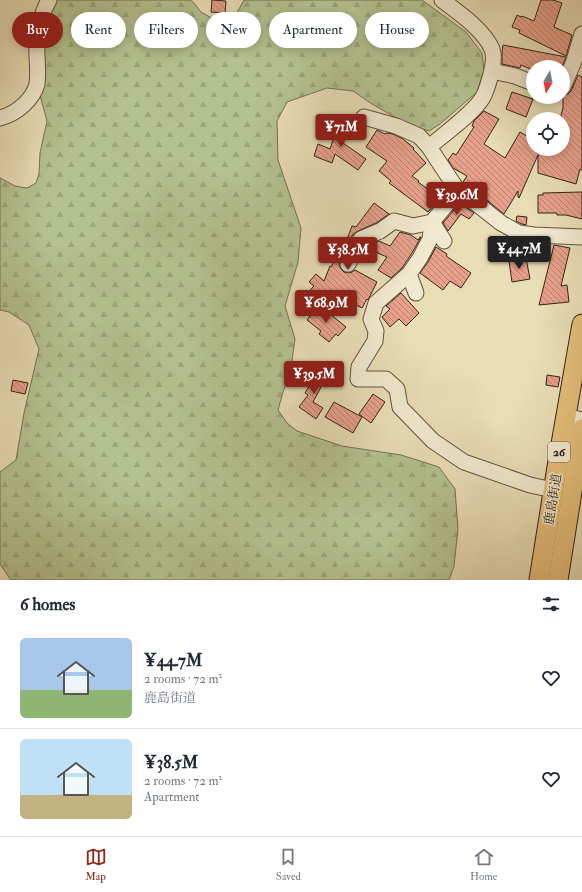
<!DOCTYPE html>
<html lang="en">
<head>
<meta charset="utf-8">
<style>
  body { margin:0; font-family:"IM FELL Double Pica","Noto Serif JP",serif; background:#f6f6f7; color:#1f2937; height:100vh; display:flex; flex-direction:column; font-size:15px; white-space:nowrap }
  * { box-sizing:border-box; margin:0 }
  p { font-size:13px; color:#747a83 }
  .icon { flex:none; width:22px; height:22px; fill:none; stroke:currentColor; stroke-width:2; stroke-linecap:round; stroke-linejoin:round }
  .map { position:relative; height:580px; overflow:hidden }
  .details { display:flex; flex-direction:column; background:#fff; flex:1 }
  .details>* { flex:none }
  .hud { position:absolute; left:12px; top:12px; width:558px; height:36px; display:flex; gap:8px }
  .needle { width:26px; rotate:190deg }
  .buttons { position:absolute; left:526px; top:60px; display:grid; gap:8px }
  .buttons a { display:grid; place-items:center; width:44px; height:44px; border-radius:50%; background:#fff; box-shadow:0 2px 10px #0003; font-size:20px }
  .price { position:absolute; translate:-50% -34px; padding:0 9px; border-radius:4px; background:#8f2418; color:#fff; font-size:13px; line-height:26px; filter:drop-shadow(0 1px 2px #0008) }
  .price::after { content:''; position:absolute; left:50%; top:24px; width:12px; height:9px; margin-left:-6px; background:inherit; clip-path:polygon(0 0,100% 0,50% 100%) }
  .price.active { background:#222; color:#fff }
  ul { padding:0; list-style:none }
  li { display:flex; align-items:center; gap:12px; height:100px; padding:0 20px }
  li+li { border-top:1px solid #e0e1e3 }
  li span { display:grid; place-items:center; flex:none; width:112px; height:80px; border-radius:6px; color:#555 }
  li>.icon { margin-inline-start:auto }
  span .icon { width:48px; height:48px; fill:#fffc; stroke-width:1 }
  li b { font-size:17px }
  h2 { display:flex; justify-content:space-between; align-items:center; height:48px; padding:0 20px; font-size:17px }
  .chip { padding:0 14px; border-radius:18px; background:#fff; box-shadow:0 2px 10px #0003; font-size:14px; line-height:36px }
  .chip.active { background:#8f2418; color:#fff }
  .dock { display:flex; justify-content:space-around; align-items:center; height:56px; border-top:1px solid #e0e1e3; background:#fff; font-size:11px; color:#747a83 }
  .dock a { display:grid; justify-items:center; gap:2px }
  .dock .active { color:#8f2418 }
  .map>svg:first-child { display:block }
</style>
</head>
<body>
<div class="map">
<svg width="582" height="580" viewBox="0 0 582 580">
  <defs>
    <pattern id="forest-firs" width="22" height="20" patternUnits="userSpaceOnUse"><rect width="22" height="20" fill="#b4c28f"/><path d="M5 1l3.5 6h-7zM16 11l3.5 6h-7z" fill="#9ba67b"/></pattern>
    <pattern id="building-back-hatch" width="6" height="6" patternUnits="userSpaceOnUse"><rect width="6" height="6" fill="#e7a18b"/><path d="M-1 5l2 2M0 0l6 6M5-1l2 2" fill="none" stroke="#bc8371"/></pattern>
  </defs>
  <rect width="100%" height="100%" fill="#e9ddb5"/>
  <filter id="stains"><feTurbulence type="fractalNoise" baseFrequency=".005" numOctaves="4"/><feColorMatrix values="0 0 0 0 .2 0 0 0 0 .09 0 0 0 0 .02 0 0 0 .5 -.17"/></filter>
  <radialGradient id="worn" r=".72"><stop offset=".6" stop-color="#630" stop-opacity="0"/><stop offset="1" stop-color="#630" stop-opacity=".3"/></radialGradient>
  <polygon fill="url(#forest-firs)" stroke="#737254" points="55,0 190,0 193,2 201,12 215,20 223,20 235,16 244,0 422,0 466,32 482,53 484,70 477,92 440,124 429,131 420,128 398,119 372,104 353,91 327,88 287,102 277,121 278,160 301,228 298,262 285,306 295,339 290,374 283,392 278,410 287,423 297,431 342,446 401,455 439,467 455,489 458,529 454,566 449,580 11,580 0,564 0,472 16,460 24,413 39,349 29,325 9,312 0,310 0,178 15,186 27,188 36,183 39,174 40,153 47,121 40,95 41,42"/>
  <g fill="url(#building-back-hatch)" stroke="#322318">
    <polygon points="212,0 226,1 225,13 211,12"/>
    <polygon points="541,0 553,0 562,3 554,27 572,35 566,56 519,33 520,30 512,27 517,15 521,17 522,16 534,21"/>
    <polygon points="503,45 566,57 562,67 533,67 533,70 521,65 520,68 502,64 502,52"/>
    <polygon points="578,75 582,77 582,170 580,169 576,184 538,173 538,155 519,198 518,197 518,191 504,214 483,197 465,185 463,182 467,176 453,168 448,160 453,153 456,155 474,127 472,126 474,121 484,111 499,119 484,144 505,158 520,132 533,140 533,149 563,149 563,119 560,119 563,108 563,96 568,94 571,91"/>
    <polygon points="512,92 533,99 526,117 506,109"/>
    <polygon points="341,117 352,121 343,143 366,159 358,170 335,154 332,163 314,156 318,144 330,149"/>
    <polygon points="377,130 385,134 386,133 393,134 403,139 414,148 413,149 426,163 412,176 419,181 418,182 440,198 428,212 389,183 391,181 379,171 387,161 366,147"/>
    <polygon points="582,192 582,219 566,215 557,215 557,213 538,213 538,195 543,195 543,193"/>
    <polygon points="374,203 389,214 376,223 358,231 353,234 340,260 339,264 341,269 344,272 349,273 352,272 355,270 377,282 368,300 367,299 362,308 350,302 330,290 315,305 305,295 314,286 309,282 316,274 324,281 330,266 331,267 344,241 346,242 352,226 356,227"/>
    <polygon points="460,203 474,213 469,219 461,214 448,231 443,223"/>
    <polygon points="517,216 527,217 526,225 522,224 516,221"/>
    <polygon points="400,232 411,235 418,240 420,237 421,237 412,253 402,268 391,278 378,270 387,257 366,248 367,246 379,241 390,246"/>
    <polygon points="554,245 570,248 561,286 567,285 569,302 539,305"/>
    <polygon points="436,247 447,254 446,256 471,273 461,288 450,281 443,290 420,273 428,262"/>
    <polygon points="526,258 530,279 512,282 509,261"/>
    <polygon points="401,293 419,313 406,326 399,319 390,327 382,317 390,309 386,306"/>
    <polygon points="319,305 346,327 338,336 336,334 329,342 319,334 321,331 307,320"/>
    <polygon points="320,368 328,374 313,402 323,408 316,419 299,407 308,395 305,393"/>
    <polygon points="547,375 560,377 558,387 546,385"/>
    <polygon points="13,380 28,383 25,394 11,391"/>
    <polygon points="373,394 385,402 371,423 359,414"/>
    <polygon points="334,402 362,417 353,433 325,417"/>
  </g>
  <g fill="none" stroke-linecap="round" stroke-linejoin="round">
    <g stroke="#60523f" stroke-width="17">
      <g id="minor">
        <polyline points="492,71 515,76 533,83"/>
        <polyline points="563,87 574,61 582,34"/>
        <polyline points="364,117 396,126 419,136 429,147 458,191 477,204 501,223 519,233 534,235 582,237"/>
        <path d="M0,118C16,114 33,100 37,84C39,72 36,56 37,44C38,30 42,12 49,0"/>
        <path d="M429,147C444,134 474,113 483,97C487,90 489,81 491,74C493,66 495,57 492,49C484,30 458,12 442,0"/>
        <polyline points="458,191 432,222 430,239 420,258 409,274 376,303 371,319 376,331 375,341 359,367 358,379 386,379 397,389 400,407 433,441 464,462 530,485 553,490"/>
        <polyline points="348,264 361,239 380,231 394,221 413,226 432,222 444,241"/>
        <polyline points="409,274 416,293"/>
        <polyline points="566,416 582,420"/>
      </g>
    </g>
    <g stroke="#322318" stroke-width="21">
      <g id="major">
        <polyline points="539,580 557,467 582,324"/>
        <polyline points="558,580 582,429"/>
      </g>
    </g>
    <use href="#minor" stroke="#f1e9cf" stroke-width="15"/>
    <use href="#major" stroke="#e4be7a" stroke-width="19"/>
  </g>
  <g text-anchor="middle" stroke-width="3" stroke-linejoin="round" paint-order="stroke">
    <rect fill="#f1e9cf" stroke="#6b5e4f" stroke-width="1" x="548" y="442" width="22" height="20" rx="3"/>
    <g font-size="12" font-weight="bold" fill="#322318">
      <text x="559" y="456">26</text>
    </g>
    <g font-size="13" fill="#322318" stroke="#f1e9cf">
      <text transform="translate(552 499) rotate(-81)" y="5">鹿島街道</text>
    </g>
  </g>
  <rect width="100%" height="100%" filter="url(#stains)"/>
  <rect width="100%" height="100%" fill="url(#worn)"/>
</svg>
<div class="buttons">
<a><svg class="needle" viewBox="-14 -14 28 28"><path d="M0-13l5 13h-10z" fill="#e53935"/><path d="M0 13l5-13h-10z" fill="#747a83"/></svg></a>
<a><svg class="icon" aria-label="locate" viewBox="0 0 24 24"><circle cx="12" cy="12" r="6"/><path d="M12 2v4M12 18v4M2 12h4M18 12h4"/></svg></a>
</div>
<b class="price" style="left:341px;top:148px">¥71M</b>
<b class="price" style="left:457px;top:216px">¥39.6M</b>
<b class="price active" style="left:519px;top:270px">¥44.7M</b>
<b class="price" style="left:348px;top:271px">¥38.5M</b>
<b class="price" style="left:326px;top:324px">¥68.9M</b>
<b class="price" style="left:314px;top:395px">¥39.5M</b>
<div class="hud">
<a class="chip active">Buy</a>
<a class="chip">Rent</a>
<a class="chip">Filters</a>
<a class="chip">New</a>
<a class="chip">Apartment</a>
<a class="chip">House</a>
</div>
</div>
<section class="details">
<h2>6 homes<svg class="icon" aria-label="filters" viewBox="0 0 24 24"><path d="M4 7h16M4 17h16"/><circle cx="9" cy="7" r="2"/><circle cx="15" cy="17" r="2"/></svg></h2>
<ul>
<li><span style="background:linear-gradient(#a9c7e8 65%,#8fb573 0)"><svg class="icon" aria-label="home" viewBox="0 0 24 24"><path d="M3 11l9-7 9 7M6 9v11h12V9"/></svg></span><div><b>¥44.7M</b><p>2 rooms · 72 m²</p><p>鹿島街道</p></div><svg class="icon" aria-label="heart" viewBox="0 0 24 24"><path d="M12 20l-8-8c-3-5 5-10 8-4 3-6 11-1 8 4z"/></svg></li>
<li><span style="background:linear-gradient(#bfe0f5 70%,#c2b280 0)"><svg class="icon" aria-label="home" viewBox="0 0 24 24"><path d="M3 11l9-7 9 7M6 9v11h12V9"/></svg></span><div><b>¥38.5M</b><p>2 rooms · 72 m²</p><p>Apartment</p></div><svg class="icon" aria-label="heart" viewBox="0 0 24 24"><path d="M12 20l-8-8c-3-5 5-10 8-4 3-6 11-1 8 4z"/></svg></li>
</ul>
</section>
<nav class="dock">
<a class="active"><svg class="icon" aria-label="map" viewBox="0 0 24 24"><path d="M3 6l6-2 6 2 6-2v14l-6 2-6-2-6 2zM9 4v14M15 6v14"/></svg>Map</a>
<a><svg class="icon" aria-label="saved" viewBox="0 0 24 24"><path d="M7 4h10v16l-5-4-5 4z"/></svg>Saved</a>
<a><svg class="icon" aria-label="home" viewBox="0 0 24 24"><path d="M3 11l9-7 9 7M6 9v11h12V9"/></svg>Home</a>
</nav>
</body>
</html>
